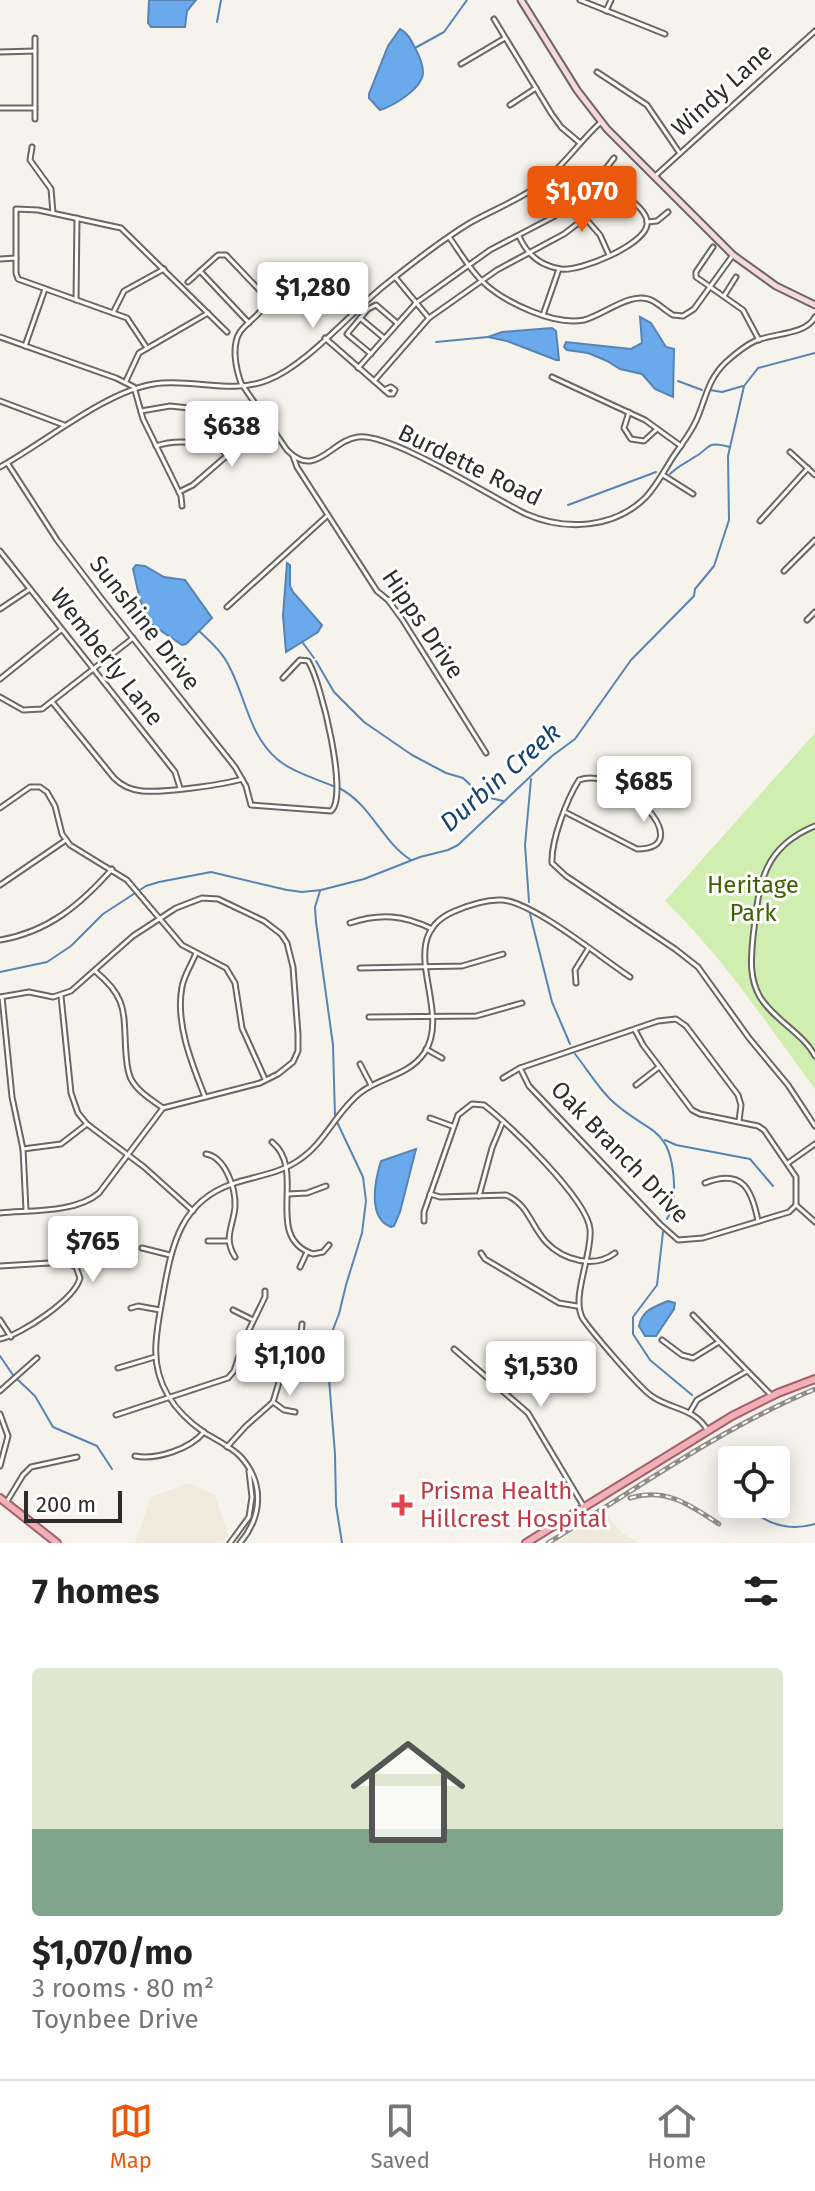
<!DOCTYPE html>
<html lang="en">
<head>
<meta charset="utf-8">
<style>
  body { margin:0; font-family:"Fira Sans",sans-serif; background:#f2f2f2; color:#222; height:100vh; display:flex; flex-direction:column; font-size:30px; white-space:nowrap }
  * { box-sizing:border-box; margin:0 }
  p { font-size:26px; color:#767676 }
  .icon { flex:none; width:44px; height:44px; fill:none; stroke:currentColor; stroke-width:2; stroke-linecap:round; stroke-linejoin:round }
  .map { position:relative; height:1543px; overflow:hidden }
  .side { display:flex; flex-direction:column; background:#fff; flex:1 }
  .side>* { flex:none }
  .tools { position:absolute; left:718px; top:1446px; display:grid; gap:16px }
  .tools a { display:grid; place-items:center; width:72px; height:72px; border-radius:8px; background:#fff; box-shadow:0 4px 20px #0003; font-size:40px }
  .scale { position:absolute; left:24px; bottom:20px; width:98px; box-sizing:border-box; padding-left:8px; border:4px solid #2e2c2a; border-top:0; font-size:22px; line-height:28px; white-space:nowrap; color:#2e2c2a; -webkit-text-stroke:6px #fff; paint-order:stroke }
  .price { position:absolute; translate:-50% -68px; padding:0 18px; border-radius:8px; background:#fff; color:#222; font-size:26px; line-height:52px; filter:drop-shadow(0 2px 4px #0008) }
  .price::after { content:''; position:absolute; left:50%; top:48px; width:24px; height:18px; margin-left:-12px; background:inherit; clip-path:polygon(0 0,100% 0,50% 100%) }
  .price.current { background:#ea580c; color:#fff }
  ul { padding:0; list-style:none }
  li { display:grid; align-content:center; gap:16px; height:424px; padding:0 32px }
  li span { display:grid; place-items:center; height:248px; border-radius:8px; color:#555 }
  li>.icon { margin-inline-start:auto }
  span .icon { width:144px; height:144px; fill:#fffc; stroke-width:1 }
  li b { font-size:34px }
  h2 { display:flex; justify-content:space-between; align-items:center; height:96px; padding:0 32px; font-size:34px }
  .menu { display:flex; justify-content:space-around; align-items:center; height:112px; border-top:2px solid #e0e0e0; background:#fff; font-size:22px; color:#767676 }
  .menu a { display:grid; justify-items:center; gap:4px }
  .menu .current { color:#ea580c }
  .map>svg:first-child { display:block }
</style>
</head>
<body>
<div class="map">
<svg width="815" height="1543" viewBox="0 0 815 1543">
  <rect width="100%" height="100%" fill="#f6f3ed"/>
  <g fill="#f0e9dc">
    <polygon points="189,1483 215,1495 228,1535 222,1543 135,1543 151,1497"/>
    <polygon points="604,1511 621,1532 638,1543 556,1543"/>
  </g>
  <path fill="#cfeeaf" d="M815,733V1089C767,1024 724,958 665,901Z"/>
  <g fill="#69a9ec" stroke="#5784b2" stroke-width="2">
    <polygon points="149,0 196,0 187,11 185,27 151,27 148,23"/>
    <path d="M400,29C408,33 411,40 415,48C419,55 423,65 423,73C422,89 393,106 380,110L369,98V94L388,46Z"/>
    <polygon points="640,317 651,323 666,347 674,349 673,397 655,389 642,374 620,369 607,361 588,353 567,350 564,347 566,342 631,349 642,343"/>
    <polygon points="552,328 556,331 559,360 556,360 507,341 488,337 502,332"/>
    <polygon points="287,563 290,565 290,586 293,592 322,625 318,632 286,652 283,615"/>
    <polygon points="136,565 145,566 164,577 185,580 212,618 186,644 182,645 151,624 140,600 133,569"/>
    <path d="M416,1149L400,1212L394,1226L391,1227C367,1218 375,1180 381,1161Z"/>
    <path d="M668,1301L675,1303L674,1309L656,1336H645L639,1326C642,1310 654,1307 668,1301Z"/>
  </g>
  <g fill="none" stroke-linecap="round" stroke-linejoin="round">
    <g stroke="#5784b2" stroke-width="2">
      <polyline points="217,22 221,0"/>
      <polyline points="415,48 444,32 467,0"/>
      <polyline points="436,342 488,337"/>
      <polyline points="678,381 702,390"/>
      <polyline points="710,390 722,392 743,386"/>
      <path d="M670,474C678,466 684,464 693,458C711,449 704,440 730,447"/>
      <polyline points="568,505 656,472"/>
      <path d="M199,631C212,643 224,654 231,670C246,700 250,736 277,759C292,772 314,778 333,786"/>
      <polyline points="303,643 314,658"/>
      <polyline points="316,661 334,692 364,722 412,755 446,773 463,778 482,796 503,801"/>
      <path d="M339,788C371,804 382,842 411,860"/>
      <polyline points="320,891 315,907 316,922 333,1045 335,1117"/>
      <polyline points="529,902 525,845 531,779"/>
      <polyline points="530,914 552,1002 570,1044"/>
      <polyline points="0,972 47,962 71,946 103,914 146,886 159,882 211,872 287,890 302,892 321,890 364,879 420,857 448,850 458,845 552,756 575,739 631,660 694,596 695,589 714,566 729,520 728,456 744,386 758,368 815,353"/>
      <path d="M575,1054C587,1069 597,1086 610,1099C646,1134 671,1123 674,1183C675,1196 674,1207 667,1219"/>
      <polyline points="337,1122 363,1177 366,1201 362,1233 346,1285 339,1314 329,1340 327,1354 335,1454 336,1505 342,1543"/>
      <polyline points="665,1140 676,1145 750,1159 773,1186"/>
      <polyline points="663,1232 657,1285 633,1317 633,1334 650,1360 692,1395"/>
      <polyline points="0,1356 13,1375"/>
      <polyline points="17,1379 35,1396 53,1427 97,1446 112,1469"/>
      <path d="M756,1513C772,1527 795,1530 815,1524"/>
    </g>
    <g stroke="#6b6863" stroke-width="7">
      <g id="street">
        <polyline points="580,0 665,34"/>
        <polyline points="606,11 611,0"/>
        <polyline points="494,19 551,113 561,127 580,143"/>
        <polyline points="0,52 35,51"/>
        <polyline points="461,64 505,38"/>
        <polyline points="597,72 647,105 679,152"/>
        <polyline points="510,105 536,88"/>
        <polyline points="0,108 35,108"/>
        <polyline points="35,119 35,38"/>
        <polyline points="32,147 30,160 51,189 53,213"/>
        <polyline points="654,177 815,31"/>
        <polyline points="602,178 604,171 614,158"/>
        <polyline points="572,203 600,235 609,255"/>
        <polyline points="647,222 657,221 668,212"/>
        <path d="M449,237C460,252 469,269 483,282C504,302 554,326 584,320C604,315 633,289 653,301C660,305 666,311 673,315L683,316L694,309L733,255"/>
        <polyline points="713,247 696,272 696,277 743,310 759,340"/>
        <polyline points="0,259 16,258"/>
        <polyline points="200,271 249,323"/>
        <polyline points="395,277 428,317"/>
        <path d="M188,282L218,255H226L265,296C267,313 249,319 240,332C231,346 236,369 241,383L287,450C316,480 331,440 358,437C392,433 491,497 526,514C565,531 614,529 646,497C657,485 664,471 673,457C681,445 690,434 696,421C706,399 707,380 726,362C735,354 744,346 755,341C773,333 806,335 815,317"/>
        <polyline points="724,296 736,277"/>
        <polyline points="76,300 77,218"/>
        <polyline points="113,313 124,291 164,269"/>
        <polyline points="543,315 559,269"/>
        <polyline points="360,318 384,338"/>
        <polyline points="0,337 116,378 134,387 143,419 181,496 182,506"/>
        <polyline points="325,338 389,394 393,394 395,390 391,387 384,390"/>
        <polyline points="25,346 45,289"/>
        <polyline points="147,348 127,318 18,279 16,273 16,209 38,210 121,228 227,332"/>
        <polyline points="371,354 347,334 368,309 376,305 397,323"/>
        <path d="M358,368L416,303L490,250L555,216L595,180C609,176 616,185 626,195C634,203 649,213 647,225C644,245 580,272 561,269C541,266 527,255 519,236"/>
        <polyline points="552,377 645,420 681,446"/>
        <polyline points="126,381 139,353 208,313"/>
        <polyline points="374,381 429,318 497,270 564,234 585,218"/>
        <polyline points="0,401 64,425"/>
        <polyline points="141,411 170,406 227,412 250,435"/>
        <polyline points="629,412 624,428 631,439 644,441 656,430"/>
        <path d="M156,446C175,439 213,441 228,455"/>
        <polyline points="790,452 815,475"/>
        <polyline points="293,456 297,467 377,591 388,600 402,619 486,753"/>
        <path d="M8,464L57,540L101,598L235,767L246,786L251,805L331,811C349,797 321,681 308,661L300,660L283,678"/>
        <path d="M0,467C44,443 106,391 154,384C192,378 231,395 268,380C307,365 351,312 385,285C411,264 439,242 468,224C492,210 520,200 542,183C564,165 580,141 601,122"/>
        <polyline points="663,475 693,494"/>
        <polyline points="179,492 193,485 268,420"/>
        <polyline points="760,521 808,468"/>
        <polyline points="0,551 175,772 180,788"/>
        <polyline points="784,571 815,540"/>
        <polyline points="227,607 328,515"/>
        <polyline points="0,609 30,589"/>
        <polyline points="807,620 815,612"/>
        <polyline points="0,679 61,630"/>
        <polyline points="0,697 23,710 42,709 133,638"/>
        <path d="M53,703L114,778C122,786 131,790 142,791C163,793 222,785 242,779"/>
        <polyline points="0,808 30,787 40,787 47,792 55,806 62,834 70,845 127,880 182,945 226,968 235,983 242,1028 265,1079"/>
        <path d="M565,812L637,849C701,849 619,764 579,780C567,799 551,840 552,863L566,876L675,949L698,967L749,1038L788,1085L815,1126"/>
        <path d="M815,826C761,848 759,886 753,937C751,958 749,978 760,997C774,1020 803,1033 815,1056"/>
        <polyline points="0,885 66,840"/>
        <path d="M350,923C380,913 404,915 432,929"/>
        <path d="M0,940C48,932 80,905 112,869"/>
        <path d="M196,953C192,964 184,975 182,987C175,1023 192,1064 205,1097"/>
        <polyline points="360,968 462,966 503,954"/>
        <path d="M95,971C129,999 123,1013 126,1054C127,1063 127,1071 131,1079C138,1092 152,1100 163,1108"/>
        <polyline points="576,983 575,970 588,949"/>
        <polyline points="61,996 71,1093 78,1113 87,1124 144,1167 193,1211"/>
        <path d="M0,997L29,992L53,997L71,991L133,936L176,908L202,898L218,899L264,921L281,934L287,943L293,967L298,1034V1051L293,1062L278,1074L260,1083L163,1108L99,1193C76,1213 30,1210 0,1213"/>
        <polyline points="2,997 12,1097 23,1149 26,1210"/>
        <polyline points="369,1017 476,1016 522,1003"/>
        <polyline points="635,1030 643,1045 692,1110 700,1114 758,1126 764,1130 796,1177 796,1205"/>
        <polyline points="426,1049 442,1058"/>
        <polyline points="360,1064 371,1085"/>
        <polyline points="520,1068 529,1086 660,1224 678,1240 703,1238 789,1212 796,1205"/>
        <polyline points="503,1078 520,1068 658,1021 676,1019 686,1026 738,1095 741,1105 739,1121"/>
        <polyline points="636,1085 659,1067"/>
        <polyline points="430,1118 452,1126"/>
        <path d="M272,1142C308,1171 262,1237 313,1254L323,1252L329,1245"/>
        <polyline points="23,1149 61,1144 87,1124"/>
        <path d="M206,1154C225,1157 236,1188 235,1207C233,1227 223,1238 235,1257"/>
        <polyline points="788,1163 815,1144"/>
        <path d="M705,1183C743,1168 752,1190 758,1221"/>
        <polyline points="288,1194 307,1193 326,1186"/>
        <path d="M430,1194L440,1197L506,1195C528,1204 531,1226 546,1242C563,1260 594,1269 615,1253"/>
        <polyline points="479,1196 492,1148 502,1124"/>
        <polyline points="796,1205 815,1222"/>
        <path d="M424,1221V1212L458,1115L472,1104L484,1105C509,1124 587,1199 590,1229C593,1254 570,1298 583,1319C593,1333 640,1389 653,1397C673,1410 695,1408 708,1431"/>
        <polyline points="208,1241 228,1241"/>
        <polyline points="142,1248 170,1255"/>
        <polyline points="481,1253 485,1259 559,1303 577,1306"/>
        <path d="M0,1266L66,1262L76,1267L80,1278C75,1299 21,1335 0,1339"/>
        <polyline points="300,1267 307,1252"/>
        <polyline points="131,1308 138,1306 160,1310"/>
        <polyline points="233,1310 253,1320"/>
        <polyline points="693,1315 771,1395"/>
        <polyline points="0,1320 11,1337"/>
        <polyline points="662,1340 682,1355 693,1358 719,1342"/>
        <polyline points="454,1349 528,1413 584,1507"/>
        <polyline points="118,1368 155,1357"/>
        <polyline points="0,1391 37,1358"/>
        <polyline points="273,1402 284,1410 295,1412"/>
        <polyline points="690,1412 697,1400 747,1371"/>
        <polyline points="0,1414 8,1436 0,1466"/>
        <polyline points="116,1415 228,1378 234,1371 245,1338 265,1297 265,1291"/>
        <polyline points="227,1447 246,1426 273,1402 286,1359 301,1333 302,1324"/>
        <path d="M135,1456C157,1460 190,1449 204,1432"/>
        <polyline points="6,1503 23,1475 31,1467 77,1457"/>
        <polyline points="230,1543 249,1517 252,1497 249,1471"/>
        <path d="M240,1543C262,1517 265,1483 240,1456C231,1447 217,1440 205,1433C174,1412 153,1382 156,1343C157,1325 161,1307 164,1289C172,1244 182,1201 232,1184C255,1176 279,1174 299,1160C325,1143 336,1112 360,1093C381,1076 408,1077 425,1052C453,1008 391,937 455,911C469,905 487,899 502,900C533,902 601,958 630,977"/>
      </g>
    </g>
    <g stroke="#6b6863" stroke-width="9">
      <polyline id="secondary" points="521,0 577,90 607,129 733,255 776,286 815,305"/>
    </g>
    <g stroke="#a56068" stroke-width="10">
      <g id="primary">
        <polyline points="0,1498 57,1543"/>
        <polyline points="526,1543 732,1416 778,1393 815,1379"/>
      </g>
    </g>
    <use href="#street" stroke="#fff" stroke-width="3"/>
    <use href="#secondary" stroke="#f7d8dc" stroke-width="5"/>
    <use href="#primary" stroke="#efb0b8" stroke-width="6"/>
    <g stroke="#908d8a" stroke-width="5">
      <g id="rail">
        <path d="M630,1498C666,1487 690,1505 719,1524"/>
        <path d="M548,1543C635,1490 721,1428 815,1389"/>
      </g>
    </g>
    <use href="#rail" stroke="#fff" stroke-width="2" stroke-dasharray="6" stroke-linecap="butt"/>
  </g>
  <path fill="#e0444e" stroke="#fff" stroke-width="3" d="M398 1493h8v8h8v8h-8v8h-8v-8h-8v-8h8z"/>
  <g text-anchor="middle" stroke-width="6" stroke-linejoin="round" paint-order="stroke">
    <g font-size="24" fill="#2e2c2a" stroke="#fff">
      <text transform="translate(722 90) rotate(-42)" y="8">Windy Lane</text>
      <text transform="translate(470 465) rotate(26)" y="8">Burdette Road</text>
      <text transform="translate(145 623) rotate(52)" y="8">Sunshine Drive</text>
      <text transform="translate(423 624) rotate(56)" y="8">Hipps Drive</text>
      <text transform="translate(107 657) rotate(52)" y="8">Wemberly Lane</text>
      <text transform="translate(620 1152) rotate(46)" y="8">Oak Branch Drive</text>
    </g>
    <g font-size="24" fill="#3f6100" stroke="#fff">
      <text x="753" y="893">Heritage<tspan x="753" dy="28">Park</tspan></text>
    </g>
    <g font-size="24" fill="#be3a42" stroke="#fff" text-anchor="start">
      <text x="420" y="1499">Prisma Health<tspan x="420" dy="28">Hillcrest Hospital</tspan></text>
    </g>
    <g font-size="26" font-style="italic" fill="#15426e" stroke="#fff">
      <text transform="translate(500 777) rotate(-41)" y="9">Durbin Creek</text>
    </g>
  </g>
</svg>
<div class="tools">
<a><svg class="icon" aria-label="locate" viewBox="0 0 24 24"><circle cx="12" cy="12" r="6"/><path d="M12 2v4M12 18v4M2 12h4M18 12h4"/></svg></a>
</div>
<div class="scale">200 m</div>
<b class="price current" style="left:582px;top:234px">$1,070</b>
<b class="price" style="left:313px;top:330px">$1,280</b>
<b class="price" style="left:232px;top:469px">$638</b>
<b class="price" style="left:644px;top:824px">$685</b>
<b class="price" style="left:93px;top:1284px">$765</b>
<b class="price" style="left:290px;top:1398px">$1,100</b>
<b class="price" style="left:541px;top:1409px">$1,530</b>
</div>
<section class="side">
<h2>7 homes<svg class="icon" aria-label="filters" viewBox="0 0 24 24"><path d="M4 7h16M4 17h16"/><circle cx="9" cy="7" r="2"/><circle cx="15" cy="17" r="2"/></svg></h2>
<ul>
<li><span style="background:linear-gradient(#dfe7d0 65%,#7fa58c 0)"><svg class="icon" aria-label="home" viewBox="0 0 24 24"><path d="M3 11l9-7 9 7M6 9v11h12V9"/></svg></span><div><b>$1,070/mo</b><p>3 rooms · 80 m²</p><p>Toynbee Drive</p></div></li>
</ul>
</section>
<nav class="menu">
<a class="current"><svg class="icon" aria-label="map" viewBox="0 0 24 24"><path d="M3 6l6-2 6 2 6-2v14l-6 2-6-2-6 2zM9 4v14M15 6v14"/></svg>Map</a>
<a><svg class="icon" aria-label="saved" viewBox="0 0 24 24"><path d="M7 4h10v16l-5-4-5 4z"/></svg>Saved</a>
<a><svg class="icon" aria-label="home" viewBox="0 0 24 24"><path d="M3 11l9-7 9 7M6 9v11h12V9"/></svg>Home</a>
</nav>
</body>
</html>
